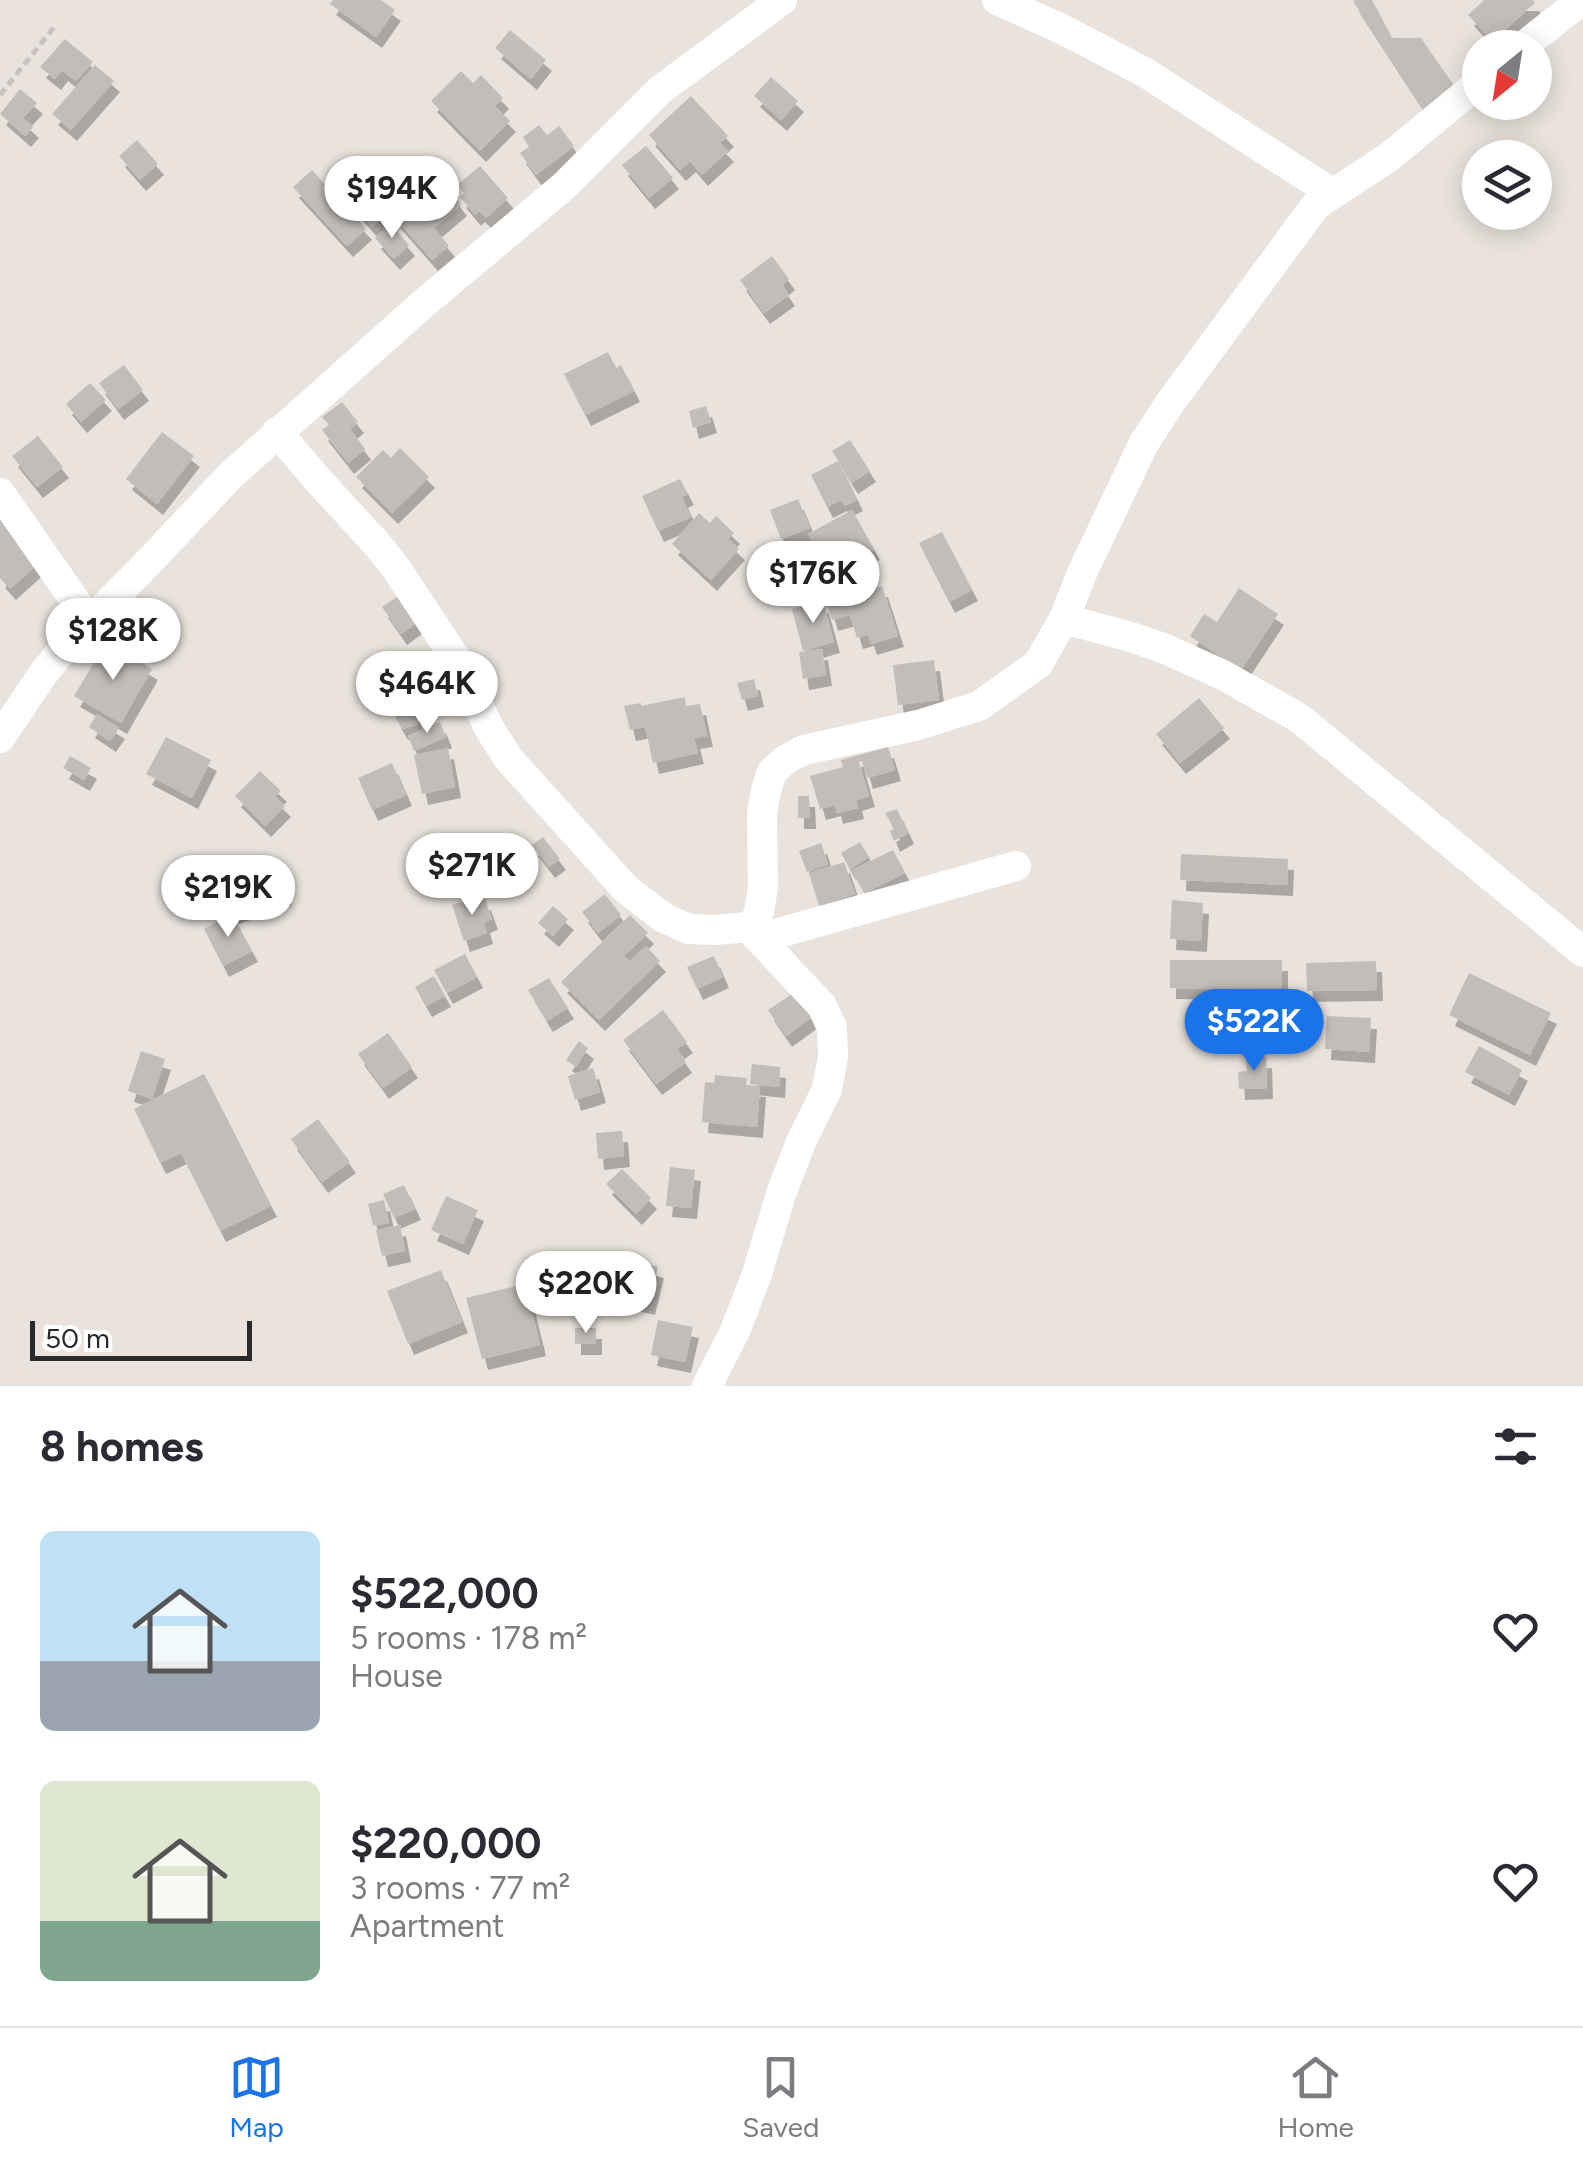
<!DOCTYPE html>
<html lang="en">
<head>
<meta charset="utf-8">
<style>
  body { margin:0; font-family:Figtree,sans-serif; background:#f2f2f3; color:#2b2b33; height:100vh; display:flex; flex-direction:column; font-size:38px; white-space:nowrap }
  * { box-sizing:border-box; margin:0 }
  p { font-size:32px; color:#7c7c81 }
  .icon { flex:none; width:55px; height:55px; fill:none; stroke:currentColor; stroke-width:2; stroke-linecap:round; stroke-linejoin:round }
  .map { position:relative; height:1386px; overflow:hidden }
  .sheet { display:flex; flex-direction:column; background:#fff; flex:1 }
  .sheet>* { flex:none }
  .needle { width:65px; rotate:210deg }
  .fabs { position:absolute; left:1462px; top:30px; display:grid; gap:20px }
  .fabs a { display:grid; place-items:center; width:90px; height:90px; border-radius:50%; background:#fff; box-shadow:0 5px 25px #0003; font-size:50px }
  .scale { position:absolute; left:30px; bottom:25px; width:222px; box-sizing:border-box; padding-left:10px; border:5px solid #292929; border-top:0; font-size:28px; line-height:35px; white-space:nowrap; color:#292929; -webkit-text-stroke:8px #fff; paint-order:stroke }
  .price { position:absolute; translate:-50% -85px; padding:0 22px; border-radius:35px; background:#fff; color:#222; font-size:32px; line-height:65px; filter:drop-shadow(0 2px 5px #0008) }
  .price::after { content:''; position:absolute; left:50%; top:60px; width:30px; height:22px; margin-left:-15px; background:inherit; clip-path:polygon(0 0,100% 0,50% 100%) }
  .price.current { background:#1a73e8; color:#fff }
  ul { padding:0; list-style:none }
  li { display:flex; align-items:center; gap:30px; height:250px; padding:0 40px }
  li span { display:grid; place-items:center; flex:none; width:280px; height:200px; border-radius:15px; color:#555 }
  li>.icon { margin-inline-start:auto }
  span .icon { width:120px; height:120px; fill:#fffc; stroke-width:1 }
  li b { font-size:42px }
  h2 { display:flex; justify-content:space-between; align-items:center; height:120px; padding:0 40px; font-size:42px }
  .dock { display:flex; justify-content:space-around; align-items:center; height:140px; border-top:2px solid #e1e1e2; background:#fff; font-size:28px; color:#7c7c81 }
  .dock a { display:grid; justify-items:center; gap:5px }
  .dock .current { color:#1a73e8 }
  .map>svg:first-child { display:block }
</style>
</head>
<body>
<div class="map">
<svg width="1583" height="1386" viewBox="0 0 1583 1386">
  <defs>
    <filter id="shadow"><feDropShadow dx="6" dy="11" stdDeviation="0" flood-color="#0004"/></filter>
  </defs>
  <rect width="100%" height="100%" fill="#eae3dd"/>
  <g fill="#c2bdb9" filter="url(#shadow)">
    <polygon points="333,0 381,0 395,10 376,37 330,4"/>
    <polygon points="1356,0 1372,0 1392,38 1421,38 1455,87 1424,110 1353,1"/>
    <polygon points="1484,0 1533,0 1535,3 1492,41 1468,15"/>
    <polygon points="510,30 546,60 531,79 495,48"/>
    <polygon points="65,39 93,62 76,81 62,70 55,79 40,67"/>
    <polygon points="95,65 114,81 71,130 52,114"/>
    <polygon points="461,71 473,83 481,75 503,98 495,106 510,121 480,151 431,101"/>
    <polygon points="771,77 798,101 781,120 754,96"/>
    <polygon points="20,89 37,103 23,118 33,127 25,136 0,114"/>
    <polygon points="691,96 728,136 720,143 728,151 702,175 690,161 680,170 649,135"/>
    <polygon points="539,125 547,135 559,126 574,146 536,175 520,153 529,147 523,137"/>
    <polygon points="137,140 158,164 140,180 119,156"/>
    <polygon points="646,146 673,178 649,198 622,165"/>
    <polygon points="480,166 508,198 486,218 479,211 475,215 460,197 464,193 457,185"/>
    <polygon points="312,170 366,229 347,246 293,187"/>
    <polygon points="364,184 374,195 371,198 386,214 372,227 348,199"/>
    <polygon points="451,192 461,205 434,228 449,246 432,260 394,217 411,203 423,216"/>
    <polygon points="391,224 409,245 394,259 375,238"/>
    <polygon points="772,256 789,279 782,285 789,295 764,313 740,280"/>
    <polygon points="608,352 616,368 621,365 634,391 585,415 564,374"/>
    <polygon points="124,365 143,390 118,409 99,383"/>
    <polygon points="90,383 106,400 81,422 66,404"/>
    <polygon points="342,402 358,422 350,429 365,449 348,463 322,430 329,425 322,417"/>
    <polygon points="706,406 711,422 693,428 689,411"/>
    <polygon points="162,432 194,456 157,504 126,479"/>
    <polygon points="38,436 63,467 37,487 12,456"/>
    <polygon points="850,440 870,471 852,483 832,451"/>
    <polygon points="400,448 429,477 392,513 356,477 383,450 391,458"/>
    <polygon points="838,461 857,500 845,506 841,500 827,507 811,475"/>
    <polygon points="680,479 688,494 682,497 691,517 658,531 642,496"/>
    <polygon points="798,499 810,528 781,539 770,510"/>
    <polygon points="852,510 874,549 841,566 835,556 823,564 834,584 813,595 799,568 821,556 808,534"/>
    <polygon points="0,513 42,560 10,589 0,578"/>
    <polygon points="699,513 710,523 716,516 734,533 728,539 739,549 711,580 672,544"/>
    <polygon points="942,532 972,590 949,602 919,543"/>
    <polygon points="882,586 898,636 871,644 868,635 857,638 850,615 832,620 827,603"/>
    <polygon points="1239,588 1278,614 1241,670 1190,636 1204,614 1217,622"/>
    <polygon points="401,594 420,620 401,634 382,607"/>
    <polygon points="823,602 834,642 803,651 792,609"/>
    <polygon points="106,642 152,669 121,723 74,696"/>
    <polygon points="822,649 826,675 803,679 799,652"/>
    <polygon points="934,660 939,700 898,705 893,665"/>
    <polygon points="400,664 407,676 389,687 381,679 381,668"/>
    <polygon points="754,679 758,696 742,700 737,683"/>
    <polygon points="685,697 686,706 700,704 707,736 694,738 698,753 653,763 645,727 630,730 624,706 641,703 641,706"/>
    <polygon points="1199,698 1224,728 1180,763 1156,734"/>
    <polygon points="411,704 419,724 402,729 395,717"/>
    <polygon points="97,714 119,728 110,741 89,727"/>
    <polygon points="440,722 446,737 414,751 408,736"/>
    <polygon points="166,737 211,760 192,798 146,774"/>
    <polygon points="888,747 895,770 867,778 862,761 859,762 869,796 856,800 858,808 837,813 835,805 820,809 810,776 843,767 841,760"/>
    <polygon points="448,748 455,787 422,794 414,755"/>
    <polygon points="70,756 91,768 84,780 63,768"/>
    <polygon points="392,763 406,795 372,810 358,778"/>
    <polygon points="260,771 281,791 275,796 285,806 265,826 235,796"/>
    <polygon points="798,796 809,796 810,818 798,818"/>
    <polygon points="897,809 908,833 894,841 890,831 894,829 885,813"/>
    <polygon points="543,837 560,859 549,867 532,845"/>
    <polygon points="860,842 869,857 850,869 841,853"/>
    <polygon points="821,843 828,864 807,872 799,851"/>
    <polygon points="893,850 905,873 864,893 852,870"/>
    <polygon points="1181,854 1288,859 1287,885 1180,880"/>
    <polygon points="274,858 286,895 233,913 220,876"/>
    <polygon points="844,862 855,894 819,906 809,873"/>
    <polygon points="605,894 621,915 598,933 582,912"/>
    <polygon points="476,897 478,902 485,899 492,919 484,922 487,933 464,941 452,905"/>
    <polygon points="1172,900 1203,903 1201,941 1170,939"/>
    <polygon points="553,906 568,919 553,936 538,923"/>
    <polygon points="232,914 252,951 223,966 204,929"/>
    <polygon points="630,915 648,933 624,956 630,961 646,946 660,961 599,1020 561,982"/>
    <polygon points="465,954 477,977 447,993 434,970"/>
    <polygon points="714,956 723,977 697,989 687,967"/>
    <polygon points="1170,960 1282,960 1282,989 1170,988"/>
    <polygon points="1376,961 1377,990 1307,991 1306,963"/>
    <polygon points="1469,973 1551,1013 1530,1055 1449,1015"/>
    <polygon points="434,976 445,996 426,1006 415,987"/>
    <polygon points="549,978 568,1008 547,1021 528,990"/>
    <polygon points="795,992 812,1017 786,1036 768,1010"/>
    <polygon points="663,1010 687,1042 677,1049 686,1062 656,1084 623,1040"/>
    <polygon points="1327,1016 1371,1018 1369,1052 1325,1049"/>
    <polygon points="388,1033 412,1067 383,1088 358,1054"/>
    <polygon points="579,1041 588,1048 576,1067 566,1060"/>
    <polygon points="1479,1046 1522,1070 1509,1095 1465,1072"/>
    <polygon points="141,1051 165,1059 152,1099 128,1091"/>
    <polygon points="1266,1057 1267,1088 1239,1089 1238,1072 1247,1071 1246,1058"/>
    <polygon points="752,1064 780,1067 779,1087 750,1084"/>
    <polygon points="593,1068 600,1092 575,1100 568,1076"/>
    <polygon points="204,1074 271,1206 220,1231 181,1153 160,1163 134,1109"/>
    <polygon points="715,1075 747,1078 746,1085 760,1086 757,1127 702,1122 705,1082 714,1083"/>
    <polygon points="318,1119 350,1162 322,1182 291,1139"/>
    <polygon points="622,1131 624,1156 598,1159 596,1133"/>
    <polygon points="670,1167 695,1170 691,1208 666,1206"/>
    <polygon points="622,1169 651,1198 636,1214 606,1184"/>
    <polygon points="404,1185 415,1209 394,1218 383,1194"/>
    <polygon points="446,1196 478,1210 463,1244 431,1230"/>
    <polygon points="384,1200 389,1223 373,1226 368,1204"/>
    <polygon points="400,1225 405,1251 382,1256 376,1230"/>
    <polygon points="628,1259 658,1267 649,1304 619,1297"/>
    <polygon points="441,1270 462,1322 408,1344 387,1291"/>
    <polygon points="525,1284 540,1345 482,1359 466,1298"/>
    <polygon points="658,1320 693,1327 685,1362 651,1355"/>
    <rect x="575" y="1328" width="21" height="16"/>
  </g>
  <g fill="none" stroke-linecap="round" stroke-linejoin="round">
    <polyline stroke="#c3c3c3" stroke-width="5" stroke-dasharray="8 5" stroke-linecap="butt" points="0,95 55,26"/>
    <g stroke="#fff" stroke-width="30">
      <polyline points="997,0 1062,29 1146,73 1332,193"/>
      <polyline points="1521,48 1582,0"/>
      <polyline points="277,432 317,479 376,543 396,568 458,662 489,728 508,758 626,889 664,918 689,929 715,930 748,927 757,919 760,906 763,887 762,814 766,790 772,772 785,760 804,750 918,725 979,706 1038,664 1064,619 1082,573 1144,443 1170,403 1316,205 1389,157 1480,82"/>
      <polyline points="0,493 90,622"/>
      <polyline points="1064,619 1131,637 1163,648 1223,675 1299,718 1583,952"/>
      <polyline points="0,738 43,674 69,642 142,569 231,475 423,304 564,186 660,90 782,0"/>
      <polyline points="761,938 1016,866"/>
      <polyline points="707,1386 735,1331 757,1274 781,1194 801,1142 827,1089 833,1057 832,1028 822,1006 748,927"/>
    </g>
  </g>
</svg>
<div class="fabs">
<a><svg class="needle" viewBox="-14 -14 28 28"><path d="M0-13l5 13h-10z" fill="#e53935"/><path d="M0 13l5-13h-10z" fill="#7c7c81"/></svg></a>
<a><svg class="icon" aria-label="layers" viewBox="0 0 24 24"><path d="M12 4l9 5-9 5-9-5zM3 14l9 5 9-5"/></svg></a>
</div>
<div class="scale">50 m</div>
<b class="price" style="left:392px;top:241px">$194K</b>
<b class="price" style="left:813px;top:626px">$176K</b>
<b class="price" style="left:113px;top:683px">$128K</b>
<b class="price" style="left:427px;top:736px">$464K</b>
<b class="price" style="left:472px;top:918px">$271K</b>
<b class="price" style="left:228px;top:940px">$219K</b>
<b class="price current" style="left:1254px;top:1074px">$522K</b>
<b class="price" style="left:586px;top:1336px">$220K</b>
</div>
<section class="sheet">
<h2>8 homes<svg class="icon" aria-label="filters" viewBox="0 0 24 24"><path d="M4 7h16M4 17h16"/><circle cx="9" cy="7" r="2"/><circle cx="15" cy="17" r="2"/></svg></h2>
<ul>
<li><span style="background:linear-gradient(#bfe0f5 65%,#9aa5b1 0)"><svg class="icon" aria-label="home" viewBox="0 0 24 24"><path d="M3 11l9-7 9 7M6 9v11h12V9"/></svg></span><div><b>$522,000</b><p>5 rooms · 178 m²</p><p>House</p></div><svg class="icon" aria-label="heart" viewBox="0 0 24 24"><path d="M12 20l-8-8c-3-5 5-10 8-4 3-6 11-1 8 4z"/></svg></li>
<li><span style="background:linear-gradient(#dfe7d0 70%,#7fa58c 0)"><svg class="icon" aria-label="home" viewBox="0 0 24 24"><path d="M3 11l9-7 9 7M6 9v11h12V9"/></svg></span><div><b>$220,000</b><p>3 rooms · 77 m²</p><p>Apartment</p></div><svg class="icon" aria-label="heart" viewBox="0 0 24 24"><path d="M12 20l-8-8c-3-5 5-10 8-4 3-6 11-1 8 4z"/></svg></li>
</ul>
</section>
<nav class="dock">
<a class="current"><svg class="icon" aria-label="map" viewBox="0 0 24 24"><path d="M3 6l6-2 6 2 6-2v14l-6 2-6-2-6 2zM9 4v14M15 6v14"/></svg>Map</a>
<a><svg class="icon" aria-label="saved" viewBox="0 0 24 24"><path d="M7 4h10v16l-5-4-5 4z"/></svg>Saved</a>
<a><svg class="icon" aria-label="home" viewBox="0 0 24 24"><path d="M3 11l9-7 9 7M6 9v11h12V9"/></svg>Home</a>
</nav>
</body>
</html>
